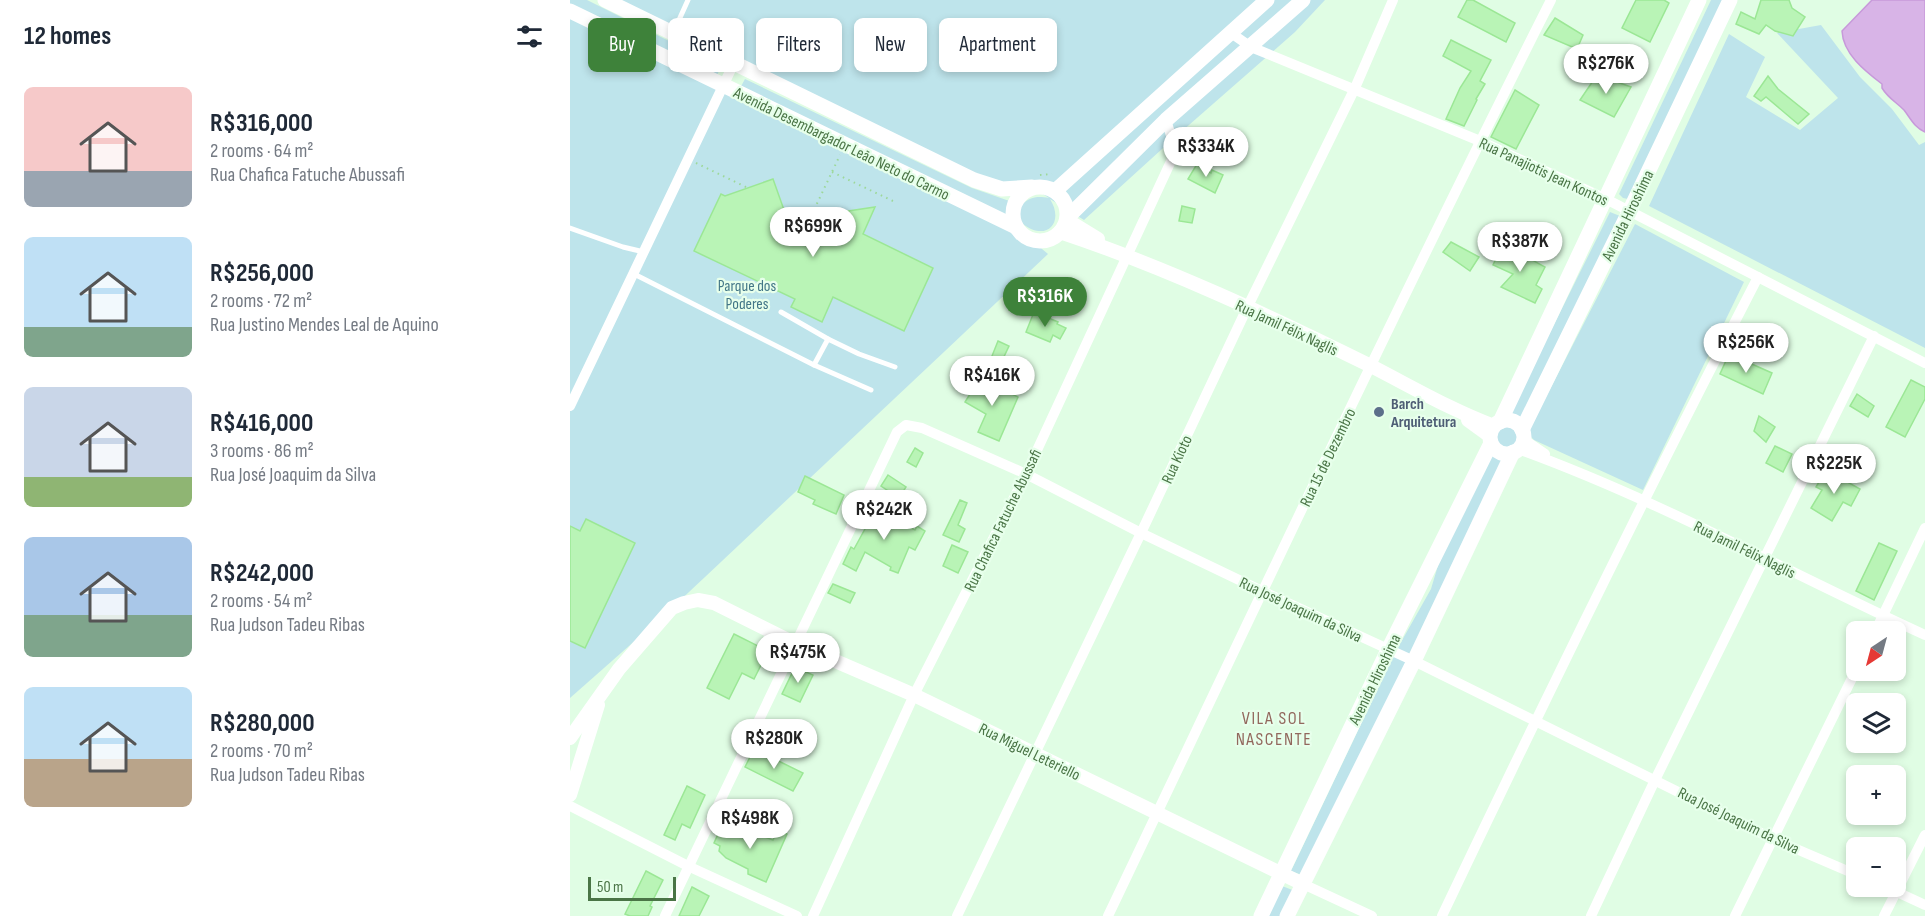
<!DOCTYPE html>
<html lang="en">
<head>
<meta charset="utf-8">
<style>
  body { margin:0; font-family:"Sofia Sans Condensed",sans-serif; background:#f2f2f3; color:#1f2937; height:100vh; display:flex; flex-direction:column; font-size:22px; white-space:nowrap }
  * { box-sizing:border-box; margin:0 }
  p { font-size:20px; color:#747a83 }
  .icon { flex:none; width:33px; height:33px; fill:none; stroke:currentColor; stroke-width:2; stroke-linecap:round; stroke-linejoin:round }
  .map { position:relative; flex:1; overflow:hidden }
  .side { display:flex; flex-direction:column; background:#fff; width:570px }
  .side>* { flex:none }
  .guide { position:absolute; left:18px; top:18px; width:570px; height:54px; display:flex; gap:12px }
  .needle { width:39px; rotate:216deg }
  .buttons { position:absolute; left:1276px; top:621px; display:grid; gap:12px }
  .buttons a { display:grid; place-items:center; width:60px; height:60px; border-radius:9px; background:#fff; box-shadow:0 3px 9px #0003; font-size:30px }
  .scale { position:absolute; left:18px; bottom:15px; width:88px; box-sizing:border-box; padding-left:6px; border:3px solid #4a7546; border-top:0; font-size:16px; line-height:21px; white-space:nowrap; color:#4a7546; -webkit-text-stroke:4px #e7ffeb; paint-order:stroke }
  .price { position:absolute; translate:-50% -51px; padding:0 14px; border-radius:21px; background:#fff; color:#222; font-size:20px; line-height:39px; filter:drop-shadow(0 2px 3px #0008) }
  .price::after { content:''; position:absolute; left:50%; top:36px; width:18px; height:14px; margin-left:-9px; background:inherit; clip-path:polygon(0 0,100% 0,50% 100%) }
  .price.current { background:#3e823a; color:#fff }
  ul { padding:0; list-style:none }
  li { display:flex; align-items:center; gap:18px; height:150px; padding:0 24px }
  li span { display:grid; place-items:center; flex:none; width:168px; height:120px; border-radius:9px; color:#555 }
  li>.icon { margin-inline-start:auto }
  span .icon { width:72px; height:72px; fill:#fffc; stroke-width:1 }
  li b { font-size:26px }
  h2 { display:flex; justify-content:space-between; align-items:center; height:72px; padding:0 24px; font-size:26px }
  .pill { padding:0 21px; border-radius:9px; background:#fff; box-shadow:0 3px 9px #0003; font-size:21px; line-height:54px }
  .pill.current { background:#3e823a; color:#fff }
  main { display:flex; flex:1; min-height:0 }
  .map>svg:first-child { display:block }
</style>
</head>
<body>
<main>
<section class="side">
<h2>12 homes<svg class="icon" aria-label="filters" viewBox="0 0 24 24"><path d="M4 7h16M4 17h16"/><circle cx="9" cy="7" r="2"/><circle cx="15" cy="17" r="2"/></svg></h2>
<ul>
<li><span style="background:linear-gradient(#f6c9c9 70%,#9aa5b1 0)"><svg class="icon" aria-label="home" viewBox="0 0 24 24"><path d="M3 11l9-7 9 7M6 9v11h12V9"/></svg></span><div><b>R$316,000</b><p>2 rooms · 64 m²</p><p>Rua Chafica Fatuche Abussafi</p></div></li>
<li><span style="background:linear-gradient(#bfe0f5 75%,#7fa58c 0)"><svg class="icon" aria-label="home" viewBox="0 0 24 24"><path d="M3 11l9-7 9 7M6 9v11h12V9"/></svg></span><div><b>R$256,000</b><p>2 rooms · 72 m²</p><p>Rua Justino Mendes Leal de Aquino</p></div></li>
<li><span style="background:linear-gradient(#c9d6e8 75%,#8fb573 0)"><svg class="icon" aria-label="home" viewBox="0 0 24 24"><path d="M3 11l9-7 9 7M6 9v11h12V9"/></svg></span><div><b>R$416,000</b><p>3 rooms · 86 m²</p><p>Rua José Joaquim da Silva</p></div></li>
<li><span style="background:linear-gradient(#a9c7e8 65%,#7fa58c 0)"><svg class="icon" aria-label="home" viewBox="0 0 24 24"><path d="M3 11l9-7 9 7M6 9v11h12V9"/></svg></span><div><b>R$242,000</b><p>2 rooms · 54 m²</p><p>Rua Judson Tadeu Ribas</p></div></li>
<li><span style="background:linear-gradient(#bfe0f5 60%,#b9a48a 0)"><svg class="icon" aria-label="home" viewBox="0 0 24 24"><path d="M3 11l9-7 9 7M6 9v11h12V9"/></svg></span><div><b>R$280,000</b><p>2 rooms · 70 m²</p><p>Rua Judson Tadeu Ribas</p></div></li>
</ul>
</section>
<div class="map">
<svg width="1355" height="916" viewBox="0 0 1355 916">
  <rect width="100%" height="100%" fill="#e0fde4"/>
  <g fill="#bee4eb">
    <polygon points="0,0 17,0 151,67 146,77 0,5"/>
    <path d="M35,0H755L725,32L603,139L514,220L480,199C495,223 476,242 453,224L169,90L175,79L402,188L451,205C461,197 466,196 479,198L462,187L432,189Z"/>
    <polygon points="1141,0 1154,0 1058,199 1053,198 1049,194"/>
    <polygon points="0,11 446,227 478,254 102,608 0,698"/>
    <polygon points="1251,25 1290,77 1322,109 1349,145 1355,142 1355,348 1079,206 1159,34 1195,57 1176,97 1230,130 1268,98 1207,33"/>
    <polygon points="1040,212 1050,216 953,420 940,413"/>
    <polygon points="1065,224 1174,282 1073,490 964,440 959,435 959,430"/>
    <circle cx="937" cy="438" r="12"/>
    <polygon points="922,449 938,456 732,875 721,871 826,651 861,589 869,562"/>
    <polygon points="712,886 725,891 714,916 698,916"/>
  </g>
  <path fill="#d8b4e7" stroke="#c799da" stroke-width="1.5" d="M1302,0H1355V132C1344,127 1341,119 1334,110C1326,102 1318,98 1312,88V84C1295,71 1273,54 1272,31Z"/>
  <g fill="#b9f4b6" stroke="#9be795" stroke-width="1.5">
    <polygon points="897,0 903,0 945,23 936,42 888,17"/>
    <polygon points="1066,0 1094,0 1099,3 1080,42 1052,28"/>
    <polygon points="1191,0 1219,0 1222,8 1235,17 1223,36 1205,31 1196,25 1189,34 1166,24 1171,12 1185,19"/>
    <polygon points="985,18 1013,35 1007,49 974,35"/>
    <polygon points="881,40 921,60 910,81 915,84 906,99 907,100 894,126 876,119 890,88 901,71 873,56"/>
    <polygon points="1027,75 1061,87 1044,117 1010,100"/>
    <polygon points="1198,76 1208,89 1239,114 1228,124 1196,97 1191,101 1184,96"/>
    <polygon points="945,90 969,105 946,149 921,137"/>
    <polygon points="627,164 641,173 642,170 653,175 645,193 618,179"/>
    <polygon points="203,179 219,224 252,240 265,213 305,207 293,234 363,268 334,331 263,297 252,322 221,307 225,299 124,251 151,194 155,196"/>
    <polygon points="612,206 625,209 622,223 609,221"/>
    <polygon points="881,242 909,257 900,271 873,252"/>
    <polygon points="933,244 975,267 966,285 972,289 965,303 931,287 943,274 923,265"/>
    <polygon points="453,287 461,291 447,315 439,310"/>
    <polygon points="464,312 488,322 487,324 496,328 490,339 483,335 480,342 456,332"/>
    <polygon points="428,341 439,346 430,365 420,361"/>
    <polygon points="1159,354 1202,373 1193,394 1150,374"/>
    <polygon points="410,378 448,397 429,441 408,432 416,414 395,402"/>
    <polygon points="1341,380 1355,387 1355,399 1335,437 1316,427"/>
    <polygon points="1287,394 1304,406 1298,417 1280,406"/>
    <polygon points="1189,416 1205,427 1196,442 1184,431"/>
    <polygon points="1205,446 1222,454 1213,472 1196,463"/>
    <polygon points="345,448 353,453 346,467 337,462"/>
    <polygon points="1256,470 1290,489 1281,506 1273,502 1262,521 1241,508 1252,490 1246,487"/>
    <polygon points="318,475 336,487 329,498 311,486"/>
    <polygon points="235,476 274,495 266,514 243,504 245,500 228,492"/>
    <polygon points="390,500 397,503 388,525 395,529 389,542 373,535"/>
    <polygon points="302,508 345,530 347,526 355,531 345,550 339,547 328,573 320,570 321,567 295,552 286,571 273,564 281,547 284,549 296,527 292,525"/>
    <polygon points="16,519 65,543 15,648 0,641 0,526 10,531"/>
    <polygon points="1309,543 1327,551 1304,600 1286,591"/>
    <polygon points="382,545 398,552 388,573 373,566"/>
    <polygon points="263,584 285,593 280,603 258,593"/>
    <polygon points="164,634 198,651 184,679 172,673 159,699 137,688"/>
    <polygon points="225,667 243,675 230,702 212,694"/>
    <polygon points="184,749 233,773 223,791 175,767"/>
    <polygon points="117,786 135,795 120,828 112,824 105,840 94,835"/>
    <polygon points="153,823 170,831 171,828 203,840 208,829 217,834 196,882 178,874 178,869 156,858 149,851 150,846 144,843"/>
    <polygon points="76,871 93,880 80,906 82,907 78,916 60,916 55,914"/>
    <polygon points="122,887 139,896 129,916 109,916"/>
  </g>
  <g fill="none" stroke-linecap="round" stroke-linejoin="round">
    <g stroke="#9dd899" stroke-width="2" stroke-dasharray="1.5 4.5" stroke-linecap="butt">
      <polyline points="126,163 178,188"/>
      <polyline points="262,172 323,201"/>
      <polyline points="470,175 482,174"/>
      <polyline points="234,231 270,155"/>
    </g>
    <g stroke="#fff" stroke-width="5">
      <polyline points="104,31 118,0"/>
      <polyline points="0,228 53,247 74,252"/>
      <polyline points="64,274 244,365 301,390"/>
      <polyline points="211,312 258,339"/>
      <polyline points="244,365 258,339 289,354 325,367"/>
    </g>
    <g stroke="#fff" stroke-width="10">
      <polyline points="661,33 681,47 910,141 1034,198 1355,363"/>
      <polyline points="0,406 164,63"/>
      <polyline points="953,439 975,454"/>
      <path d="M948,449C1089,500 1219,573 1355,635"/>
      <polyline points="1305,632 1355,528"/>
      <polyline points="0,806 120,867 227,916"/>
      <polyline points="733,884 802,916"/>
      <polyline points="1314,886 1355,905"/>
      <polyline points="95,916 327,432 336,425 352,428 456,474 571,533 692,591 844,661 1203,839 1287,875"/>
      <polyline points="243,916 344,695 456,474 602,159 604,145 596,120"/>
      <polyline points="387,916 571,533 677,308 785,88 823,0"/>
      <path d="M538,916C684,610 828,303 981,0"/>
      <path d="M872,916C974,701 1079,488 1188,277"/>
      <polyline points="1021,916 1085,780 1304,336"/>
      <polyline points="1165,916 1287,668"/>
      <polyline points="1314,916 1355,835"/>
    </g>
    <g stroke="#fff" stroke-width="14">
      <polyline points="497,220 528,239"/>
      <path d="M490,232C595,267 702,317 801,366C842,387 881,410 924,426"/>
      <polyline points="898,420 920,436"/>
      <polyline points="0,738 49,669 102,608 114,603 128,600 144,603 226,644 344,695 733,884"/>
      <polyline points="0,795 28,705"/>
    </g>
    <g stroke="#fff" stroke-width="15">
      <polyline points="35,0 404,180 432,189 462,187"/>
      <polyline points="0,11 446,227"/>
      <circle cx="470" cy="214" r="27"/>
      <polyline points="485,191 697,0"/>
      <polyline points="497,218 596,120 733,0"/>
      <circle cx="937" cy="437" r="17"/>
      <polyline points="930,422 1129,0"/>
      <polyline points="952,430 1059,212 1160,0"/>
      <polyline points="691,916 818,650 921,443"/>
      <polyline points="717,916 844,661 943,452"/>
    </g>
  </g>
  <circle fill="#5c6f8a" stroke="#e7ffeb" stroke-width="2" cx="809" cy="412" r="6"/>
  <g text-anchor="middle" stroke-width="4.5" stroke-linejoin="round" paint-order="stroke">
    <g font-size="16" fill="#4a7546" stroke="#e7ffeb">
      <text transform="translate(272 143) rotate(26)" y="6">Avenida Desembargador Leão Neto do Carmo</text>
      <text transform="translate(974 171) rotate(25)" y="6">Rua Panajiotis Jean Kontos</text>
      <text transform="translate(1057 215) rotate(-64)" y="6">Avenida Hiroshima</text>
      <text transform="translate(717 327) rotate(25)" y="6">Rua Jamil Félix Naglis</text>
      <text transform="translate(757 457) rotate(-64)" y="6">Rua 15 de Dezembro</text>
      <text transform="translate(606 459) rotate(-65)" y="6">Rua Kioto</text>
      <text transform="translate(432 520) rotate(-64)" y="6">Rua Chafica Fatuche Abussafi</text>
      <text transform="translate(1175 549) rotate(26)" y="6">Rua Jamil Félix Naglis</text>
      <text transform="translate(731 609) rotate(25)" y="6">Rua José Joaquim da Silva</text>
      <text transform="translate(804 679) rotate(-64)" y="6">Avenida Hiroshima</text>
      <text transform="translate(460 751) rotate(26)" y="6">Rua Miguel Leteriello</text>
      <text transform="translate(1169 820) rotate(26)" y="6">Rua José Joaquim da Silva</text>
    </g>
    <g font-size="16" fill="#427687" stroke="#e7ffeb">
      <text x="177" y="291">Parque dos<tspan x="177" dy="18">Poderes</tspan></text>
    </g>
    <g font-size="16" font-weight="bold" fill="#4e5e75" stroke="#e7ffeb" text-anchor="start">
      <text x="821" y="409">Barch<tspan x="821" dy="18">Arquitetura</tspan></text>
    </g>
    <g font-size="18" letter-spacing="1.5" fill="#92685d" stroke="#e7ffeb">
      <text x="704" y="724">VILA SOL<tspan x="704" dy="21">NASCENTE</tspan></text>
    </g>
  </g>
</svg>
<div class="buttons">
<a><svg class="needle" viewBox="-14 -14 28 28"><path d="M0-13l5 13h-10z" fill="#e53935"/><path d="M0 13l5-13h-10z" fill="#747a83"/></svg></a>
<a><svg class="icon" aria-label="layers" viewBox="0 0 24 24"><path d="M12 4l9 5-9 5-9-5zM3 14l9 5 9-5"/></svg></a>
<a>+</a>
<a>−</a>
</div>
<div class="scale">50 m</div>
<b class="price" style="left:1036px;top:95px">R$276K</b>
<b class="price" style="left:636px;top:178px">R$334K</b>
<b class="price" style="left:243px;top:258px">R$699K</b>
<b class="price" style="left:950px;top:273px">R$387K</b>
<b class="price current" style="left:475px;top:328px">R$316K</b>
<b class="price" style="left:1176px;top:374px">R$256K</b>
<b class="price" style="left:422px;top:407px">R$416K</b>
<b class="price" style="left:1264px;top:495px">R$225K</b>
<b class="price" style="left:314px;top:541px">R$242K</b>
<b class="price" style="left:228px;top:684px">R$475K</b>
<b class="price" style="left:204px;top:770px">R$280K</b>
<b class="price" style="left:180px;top:850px">R$498K</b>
<div class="guide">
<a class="pill current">Buy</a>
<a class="pill">Rent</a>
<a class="pill">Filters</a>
<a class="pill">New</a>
<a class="pill">Apartment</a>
</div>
</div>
</main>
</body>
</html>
